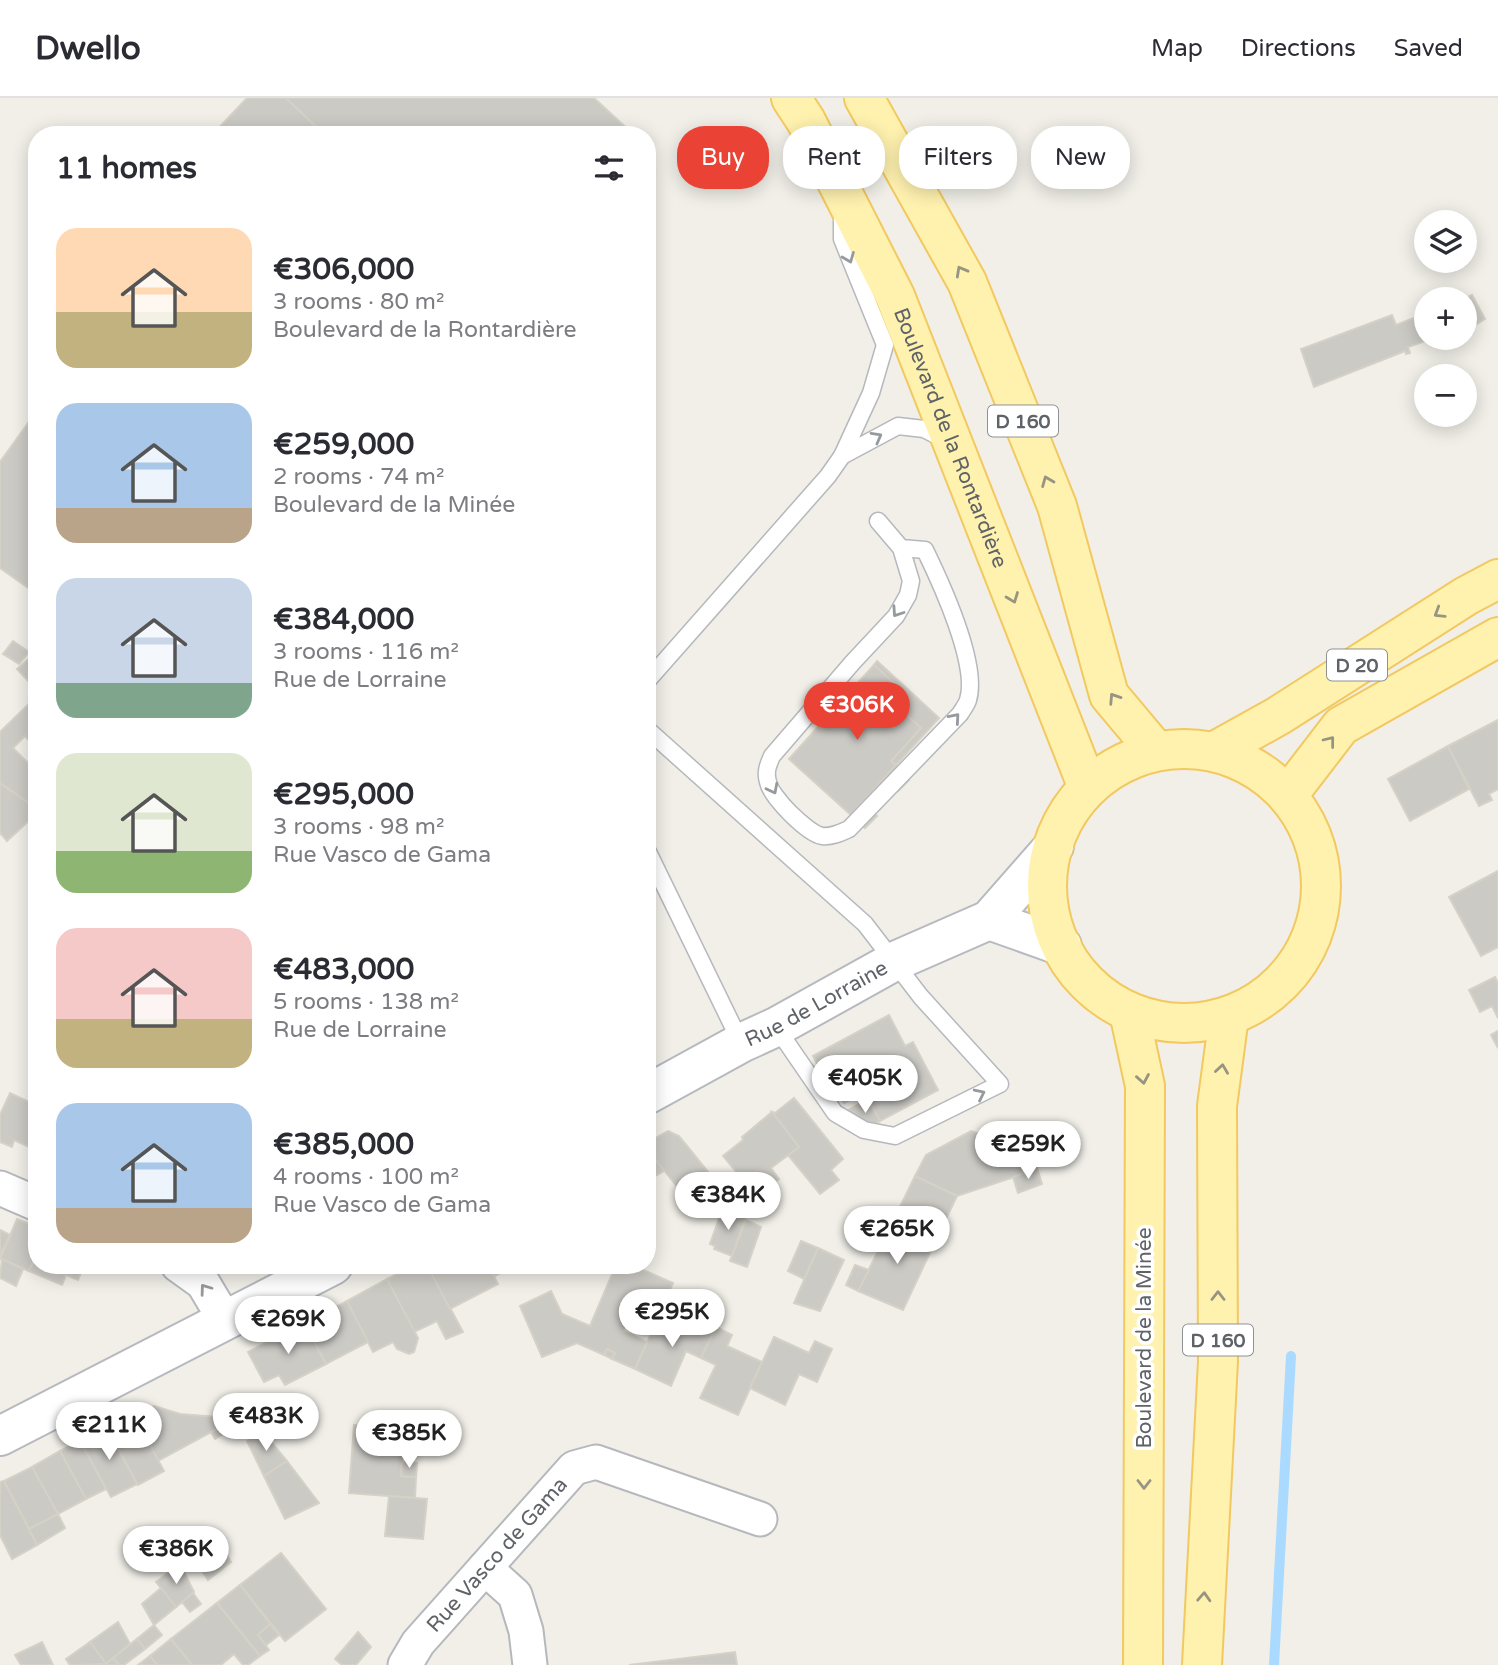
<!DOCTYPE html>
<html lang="en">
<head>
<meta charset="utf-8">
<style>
  body { margin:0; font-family:"Varela Round",sans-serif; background:#f7f7f7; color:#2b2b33; height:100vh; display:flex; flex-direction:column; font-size:26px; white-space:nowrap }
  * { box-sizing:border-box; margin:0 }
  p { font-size:23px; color:#7c7c81 }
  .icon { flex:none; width:38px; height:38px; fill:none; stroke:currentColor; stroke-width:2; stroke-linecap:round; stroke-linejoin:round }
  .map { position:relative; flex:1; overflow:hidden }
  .drawer { position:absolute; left:28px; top:28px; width:628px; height:1148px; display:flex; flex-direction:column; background:#fff; border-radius:28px; box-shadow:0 4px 18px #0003 }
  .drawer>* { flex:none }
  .hud { position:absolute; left:677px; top:28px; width:665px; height:63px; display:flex; gap:14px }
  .buttons { position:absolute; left:1414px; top:112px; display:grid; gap:14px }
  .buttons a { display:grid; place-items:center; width:63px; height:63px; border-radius:50%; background:#fff; box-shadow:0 4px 18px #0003; font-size:35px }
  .price { position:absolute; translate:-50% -60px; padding:0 16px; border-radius:24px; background:#fff; color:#222; font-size:23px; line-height:46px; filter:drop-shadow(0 2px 4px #0008) }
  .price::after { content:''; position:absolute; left:50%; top:42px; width:21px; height:16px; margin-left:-10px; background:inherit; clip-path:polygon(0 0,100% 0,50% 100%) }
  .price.current { background:#ea4335; color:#fff }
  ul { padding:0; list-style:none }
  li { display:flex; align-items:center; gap:21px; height:175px; padding:0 28px }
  li span { display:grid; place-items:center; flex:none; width:196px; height:140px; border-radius:21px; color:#555 }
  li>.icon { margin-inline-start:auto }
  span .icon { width:84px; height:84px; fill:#fffc; stroke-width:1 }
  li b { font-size:30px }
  h2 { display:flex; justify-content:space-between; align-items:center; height:84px; padding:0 28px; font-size:30px }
  .tag { padding:0 24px; border-radius:28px; background:#fff; box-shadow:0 4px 18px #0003; font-size:24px; line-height:63px }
  .tag.current { background:#ea4335; color:#fff }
  header { display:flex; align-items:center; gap:42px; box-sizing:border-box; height:98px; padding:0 35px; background:#fff; border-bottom:2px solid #e1e1e2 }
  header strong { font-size:33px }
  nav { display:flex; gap:38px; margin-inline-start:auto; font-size:24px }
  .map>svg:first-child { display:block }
</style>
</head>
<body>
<header>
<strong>Dwello</strong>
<nav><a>Map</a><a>Directions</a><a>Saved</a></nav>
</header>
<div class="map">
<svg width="1498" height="1567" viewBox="0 0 1498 1567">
  <rect width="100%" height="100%" fill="#f1efe8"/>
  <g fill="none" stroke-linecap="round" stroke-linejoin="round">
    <polyline stroke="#aadaff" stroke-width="10" points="1274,1567 1291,1258"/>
  </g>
  <g fill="#cccac5" stroke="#d6d1c6" stroke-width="2">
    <polygon points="247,0 286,0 325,37 212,37"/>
    <polygon points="286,0 594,0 634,37 325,37"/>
    <polygon points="1472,197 1485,221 1472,229 1465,216 1465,201 1463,201"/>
    <polygon points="1392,217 1396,227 1419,218 1426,237 1422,240 1425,243 1408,249 1410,255 1406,256 1405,253 1314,289 1301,251"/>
    <polygon points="36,314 37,315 37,496 0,470 0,364"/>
    <polygon points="13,543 29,554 19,566 3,556"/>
    <polygon points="33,557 37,560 37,581 31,586 17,571"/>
    <polygon points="877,563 939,620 896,667 891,663 921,630 887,599 897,588 874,567"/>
    <polygon points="874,567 897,588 887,599 921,630 891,663 896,667 851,717 789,661"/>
    <polygon points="37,598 37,642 33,646 25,638 13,650 33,670 37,671 37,711 0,685 0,634"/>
    <polygon points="1498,622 1498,691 1489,696 1492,702 1479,708 1448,648"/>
    <polygon points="1448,648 1469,691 1410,723 1388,681"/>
    <polygon points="895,669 909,682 898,693 884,680"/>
    <polygon points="0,685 37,711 37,715 7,743 0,735"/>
    <polygon points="863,704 877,718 865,730 851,717"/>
    <polygon points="1498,773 1498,849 1481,858 1449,799"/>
    <polygon points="1495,879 1498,885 1498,920 1492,908 1480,914 1469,892"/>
    <polygon points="889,917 905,948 913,944 938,992 880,1023 867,998 880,991 879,987 844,1005 832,989 830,990 813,958"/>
    <polygon points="1498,933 1498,950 1491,937"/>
    <polygon points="37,984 37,1061 32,1055 34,1051 14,1042 12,1049 0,1044 0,1017 10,995 29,1004"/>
    <polygon points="794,1000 843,1061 831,1072 839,1082 820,1096 788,1057 799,1049 772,1014 775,1015"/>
    <polygon points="868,1001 880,1023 864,1032 848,1012"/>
    <polygon points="772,1014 799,1049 771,1070 779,1081 758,1100 723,1058 743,1042 742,1039"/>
    <polygon points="668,1033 679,1038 710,1076 683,1096 648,1052 648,1044"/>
    <polygon points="971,1033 998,1043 1003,1059 1017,1054 1023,1076 957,1098 915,1078 926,1057"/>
    <polygon points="998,1043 1017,1054 1003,1059"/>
    <polygon points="648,1052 664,1073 648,1082"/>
    <polygon points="1037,1070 1042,1086 1018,1095 1013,1079"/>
    <polygon points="915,1078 957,1098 935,1144 893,1123"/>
    <polygon points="724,1092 728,1097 721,1112 715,1110 720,1095"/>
    <polygon points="728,1111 746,1118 732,1158 714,1151 715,1148 710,1146 721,1115"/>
    <polygon points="17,1121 37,1129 37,1157 29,1173 0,1161"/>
    <polygon points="746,1122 761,1129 747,1169 730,1163"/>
    <polygon points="893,1123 935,1144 903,1212 858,1193"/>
    <polygon points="0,1132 10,1137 0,1158"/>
    <polygon points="801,1143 818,1150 804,1181 788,1173"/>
    <polygon points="818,1150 844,1162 820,1213 794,1205"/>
    <polygon points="37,1157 37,1167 70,1167 62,1187 29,1173"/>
    <polygon points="2,1161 23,1171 16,1188 0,1180"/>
    <polygon points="70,1167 84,1167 78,1182 66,1177"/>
    <polygon points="415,1167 427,1167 463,1234 446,1241 437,1223 414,1234 387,1181"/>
    <polygon points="427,1167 488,1167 498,1186 450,1211"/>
    <polygon points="488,1167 516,1167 495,1178"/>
    <polygon points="616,1167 632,1167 673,1185 661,1212 637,1202 623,1233 647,1244 635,1271 612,1261 615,1255 607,1251 604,1257 577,1245 542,1259 520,1208 551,1193 562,1216 590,1228"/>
    <polygon points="855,1167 869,1172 858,1193 846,1187"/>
    <polygon points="387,1181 418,1240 414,1254 409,1256 397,1251 393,1244 373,1254 347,1203"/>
    <polygon points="347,1203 368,1244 326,1266 304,1225"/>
    <polygon points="659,1218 695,1235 700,1222 716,1229 701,1260 686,1253 671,1288 635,1271"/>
    <polygon points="304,1225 326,1266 285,1287 279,1277 264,1284 248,1254"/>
    <polygon points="716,1229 732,1237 727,1248 762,1264 738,1317 700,1300 716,1267 701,1260"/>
    <polygon points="774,1239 809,1255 815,1243 832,1251 817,1284 799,1276 785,1307 750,1290"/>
    <polygon points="607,1251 615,1255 612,1261 604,1257"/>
    <polygon points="154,1308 180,1316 230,1320 237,1329 227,1334 224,1329 211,1334 158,1363 133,1315"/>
    <polygon points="133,1315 164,1373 138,1387 107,1330"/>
    <polygon points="354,1327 404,1331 401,1378 416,1379 415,1400 349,1395"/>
    <polygon points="224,1329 227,1334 215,1341 211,1334"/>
    <polygon points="107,1330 137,1386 111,1399 80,1343"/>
    <polygon points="262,1333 287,1363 264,1378 247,1343"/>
    <polygon points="80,1343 106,1391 86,1401 60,1353"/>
    <polygon points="60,1353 86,1401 58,1416 32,1369"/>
    <polygon points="287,1363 319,1405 285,1421 264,1378"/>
    <polygon points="402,1364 417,1365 416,1379 401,1378"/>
    <polygon points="32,1369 58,1416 29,1431 4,1383"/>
    <polygon points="4,1383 37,1447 12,1461 0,1437 0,1384"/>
    <polygon points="389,1398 427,1401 423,1441 385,1438"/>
    <polygon points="58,1416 65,1430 37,1447 29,1431"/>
    <polygon points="222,1449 231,1464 208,1482 199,1468"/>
    <polygon points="281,1455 326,1511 285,1543 240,1487"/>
    <polygon points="180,1466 194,1494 176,1509 156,1484"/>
    <polygon points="240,1487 270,1526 258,1537 269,1552 260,1558 217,1505"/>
    <polygon points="161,1490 176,1509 154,1527 142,1506"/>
    <polygon points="193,1495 201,1506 190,1514 182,1504"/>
    <polygon points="217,1505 260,1558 248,1567 243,1567 234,1556 221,1567 192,1567 171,1541"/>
    <polygon points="118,1524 130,1546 106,1566 90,1544"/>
    <polygon points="270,1526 279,1537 266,1547 258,1537"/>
    <polygon points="154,1527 162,1537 145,1551 137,1541"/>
    <polygon points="358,1534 371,1549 356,1567 342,1567 335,1561"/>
    <polygon points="137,1541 145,1551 124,1567 119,1567 113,1560"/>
    <polygon points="171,1541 192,1567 157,1567 150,1558"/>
    <polygon points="42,1544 53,1567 21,1567 15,1557"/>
    <polygon points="90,1544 106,1566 70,1567 66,1561"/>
    <polygon points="735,1554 737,1567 629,1567"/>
    <polygon points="150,1558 157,1567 138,1567"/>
    <polygon points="113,1560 119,1567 104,1567 106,1566"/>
  </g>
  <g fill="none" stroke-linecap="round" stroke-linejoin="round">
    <g stroke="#b5b8bc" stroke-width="19">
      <g id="service">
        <polyline points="842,116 842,141 885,247 871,295 842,358 898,328 924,331 944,341"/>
        <path d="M878,423L901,450L911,483L908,497L896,518L853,564L772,658C768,667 765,674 768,684C771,699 807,735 822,738C832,739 840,735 849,731L960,616C963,611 967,606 968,602C979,567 941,485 925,452L901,450"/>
        <polyline points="648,582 828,378 842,358"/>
        <polyline points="648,632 865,826 921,899 1000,986 895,1038 864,1032 835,1015 776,929"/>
        <polyline points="648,754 741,945"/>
      </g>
    </g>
    <g stroke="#b5b8bc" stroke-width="37">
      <g id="minor">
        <polyline points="0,1090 37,1106"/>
        <polyline points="178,1167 203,1185 225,1222"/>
        <polyline points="485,1470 515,1497 526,1533 530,1567"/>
        <path id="s1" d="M405,1567L418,1545L574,1370L596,1364L760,1421"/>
      </g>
    </g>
    <g stroke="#b6babf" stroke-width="42">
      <g id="secondary">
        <polyline points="989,822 1062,848"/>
        <path id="s2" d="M648,996L741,945L776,929L893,864L989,822L1054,748"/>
        <polyline points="0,1338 333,1167"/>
      </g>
    </g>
    <g stroke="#f2c960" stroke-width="42">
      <g id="primary">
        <path id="s3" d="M791,0L806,23L895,198L1088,690"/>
        <polyline points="864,0 967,184 1057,408 1109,597 1156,653"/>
        <circle cx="1184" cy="788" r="137"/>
        <polyline points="1215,653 1278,618 1466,498 1498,481"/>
        <polyline points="1288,697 1341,628 1498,539"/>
        <polyline points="1129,914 1145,988 1143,1567"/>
        <polyline points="1202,1567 1218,1263 1217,1008 1229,918"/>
      </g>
    </g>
    <use href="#service" stroke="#fff" stroke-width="16"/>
    <use href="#minor" stroke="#fff" stroke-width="33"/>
    <use href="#secondary" stroke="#fff" stroke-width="38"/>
    <use href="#primary" stroke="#fff2af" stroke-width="38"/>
  </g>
  <defs><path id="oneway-chevron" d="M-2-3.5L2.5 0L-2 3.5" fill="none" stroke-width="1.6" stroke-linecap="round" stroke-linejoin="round" transform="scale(1.75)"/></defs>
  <g stroke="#979a9d">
    <use href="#oneway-chevron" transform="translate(849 160) rotate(68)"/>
    <use href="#oneway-chevron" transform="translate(877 339) rotate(-29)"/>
    <use href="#oneway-chevron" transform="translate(897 514) rotate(124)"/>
    <use href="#oneway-chevron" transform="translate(955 620) rotate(-49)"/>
    <use href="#oneway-chevron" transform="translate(773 691) rotate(63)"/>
    <use href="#oneway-chevron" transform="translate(980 996) rotate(-26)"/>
    <use href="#oneway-chevron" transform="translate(205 1191) rotate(-126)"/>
  </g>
  <g stroke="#979581">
    <use href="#oneway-chevron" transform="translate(961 173) rotate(-119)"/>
    <use href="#oneway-chevron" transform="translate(1047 383) rotate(-112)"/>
    <use href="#oneway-chevron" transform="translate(1013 500) rotate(69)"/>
    <use href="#oneway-chevron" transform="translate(1439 515) rotate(148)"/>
    <use href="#oneway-chevron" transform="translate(1114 600) rotate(-123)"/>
    <use href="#oneway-chevron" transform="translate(1330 643) rotate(-52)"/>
    <use href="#oneway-chevron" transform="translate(1222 971) rotate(-82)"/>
    <use href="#oneway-chevron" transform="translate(1143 981) rotate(80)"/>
    <use href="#oneway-chevron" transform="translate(1218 1198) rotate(-90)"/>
    <use href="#oneway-chevron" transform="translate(1144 1386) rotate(90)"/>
    <use href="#oneway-chevron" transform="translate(1204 1499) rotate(-87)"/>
  </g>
  <g text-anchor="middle" stroke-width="7" stroke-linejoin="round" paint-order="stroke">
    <g fill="#fff" stroke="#8f9295" stroke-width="2">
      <rect x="988" y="307.5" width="70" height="31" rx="5"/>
      <rect x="1327" y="551.5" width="60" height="31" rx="5"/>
      <rect x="1183" y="1226.5" width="70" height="31" rx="5"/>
    </g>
    <g font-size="19" font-weight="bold" fill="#5f6368">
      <text x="1023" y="330">D 160</text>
      <text x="1357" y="574">D 20</text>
      <text x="1218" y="1249">D 160</text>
    </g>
    <g font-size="21" fill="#5f6368" stroke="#fff">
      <text dy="7" stroke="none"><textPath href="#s3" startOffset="376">Boulevard de la Rontardière</textPath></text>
      <text dy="7" stroke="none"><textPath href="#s2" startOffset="191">Rue de Lorraine</textPath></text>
      <text transform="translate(1144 1240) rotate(-90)" y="7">Boulevard de la Minée</text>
      <text dy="7" stroke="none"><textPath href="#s1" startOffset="144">Rue Vasco de Gama</textPath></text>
    </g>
  </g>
</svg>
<div class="buttons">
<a><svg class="icon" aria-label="layers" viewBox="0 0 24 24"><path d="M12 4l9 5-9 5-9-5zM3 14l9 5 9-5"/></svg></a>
<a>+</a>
<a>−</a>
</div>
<b class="price current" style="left:857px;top:644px">€306K</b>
<b class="price" style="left:865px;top:1017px">€405K</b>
<b class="price" style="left:1028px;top:1083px">€259K</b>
<b class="price" style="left:728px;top:1134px">€384K</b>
<b class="price" style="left:897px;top:1168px">€265K</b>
<b class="price" style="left:672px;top:1251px">€295K</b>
<b class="price" style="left:288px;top:1258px">€269K</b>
<b class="price" style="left:266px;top:1355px">€483K</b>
<b class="price" style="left:109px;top:1364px">€211K</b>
<b class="price" style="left:409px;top:1372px">€385K</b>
<b class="price" style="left:176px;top:1488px">€386K</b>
<div class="hud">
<a class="tag current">Buy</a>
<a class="tag">Rent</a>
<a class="tag">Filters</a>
<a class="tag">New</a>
</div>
<section class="drawer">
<h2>11 homes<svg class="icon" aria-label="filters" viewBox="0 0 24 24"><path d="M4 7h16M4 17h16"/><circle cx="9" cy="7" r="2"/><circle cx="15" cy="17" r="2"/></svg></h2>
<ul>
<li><span style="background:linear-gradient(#ffd9b3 60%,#c2b280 0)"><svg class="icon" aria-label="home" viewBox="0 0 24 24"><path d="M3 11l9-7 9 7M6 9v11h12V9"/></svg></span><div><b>€306,000</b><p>3 rooms · 80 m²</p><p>Boulevard de la Rontardière</p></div></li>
<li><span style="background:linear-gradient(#a9c7e8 75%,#b9a48a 0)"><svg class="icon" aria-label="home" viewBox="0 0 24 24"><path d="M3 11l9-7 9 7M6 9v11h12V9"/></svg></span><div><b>€259,000</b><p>2 rooms · 74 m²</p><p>Boulevard de la Minée</p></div></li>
<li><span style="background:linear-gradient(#c9d6e8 75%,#7fa58c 0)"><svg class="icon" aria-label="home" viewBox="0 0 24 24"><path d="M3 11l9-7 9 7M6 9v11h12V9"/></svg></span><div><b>€384,000</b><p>3 rooms · 116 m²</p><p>Rue de Lorraine</p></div></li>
<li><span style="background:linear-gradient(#dfe7d0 70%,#8fb573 0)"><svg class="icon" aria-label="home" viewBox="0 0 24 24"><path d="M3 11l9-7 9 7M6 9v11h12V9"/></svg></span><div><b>€295,000</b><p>3 rooms · 98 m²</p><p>Rue Vasco de Gama</p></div></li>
<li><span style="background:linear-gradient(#f6c9c9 65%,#c2b280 0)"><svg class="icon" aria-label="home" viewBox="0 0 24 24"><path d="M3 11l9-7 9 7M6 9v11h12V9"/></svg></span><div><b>€483,000</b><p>5 rooms · 138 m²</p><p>Rue de Lorraine</p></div></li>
<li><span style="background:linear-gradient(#a9c7e8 75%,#b9a48a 0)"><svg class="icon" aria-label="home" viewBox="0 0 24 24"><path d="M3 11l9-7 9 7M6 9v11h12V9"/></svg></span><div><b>€385,000</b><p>4 rooms · 100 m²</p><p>Rue Vasco de Gama</p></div></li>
</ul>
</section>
</div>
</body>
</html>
